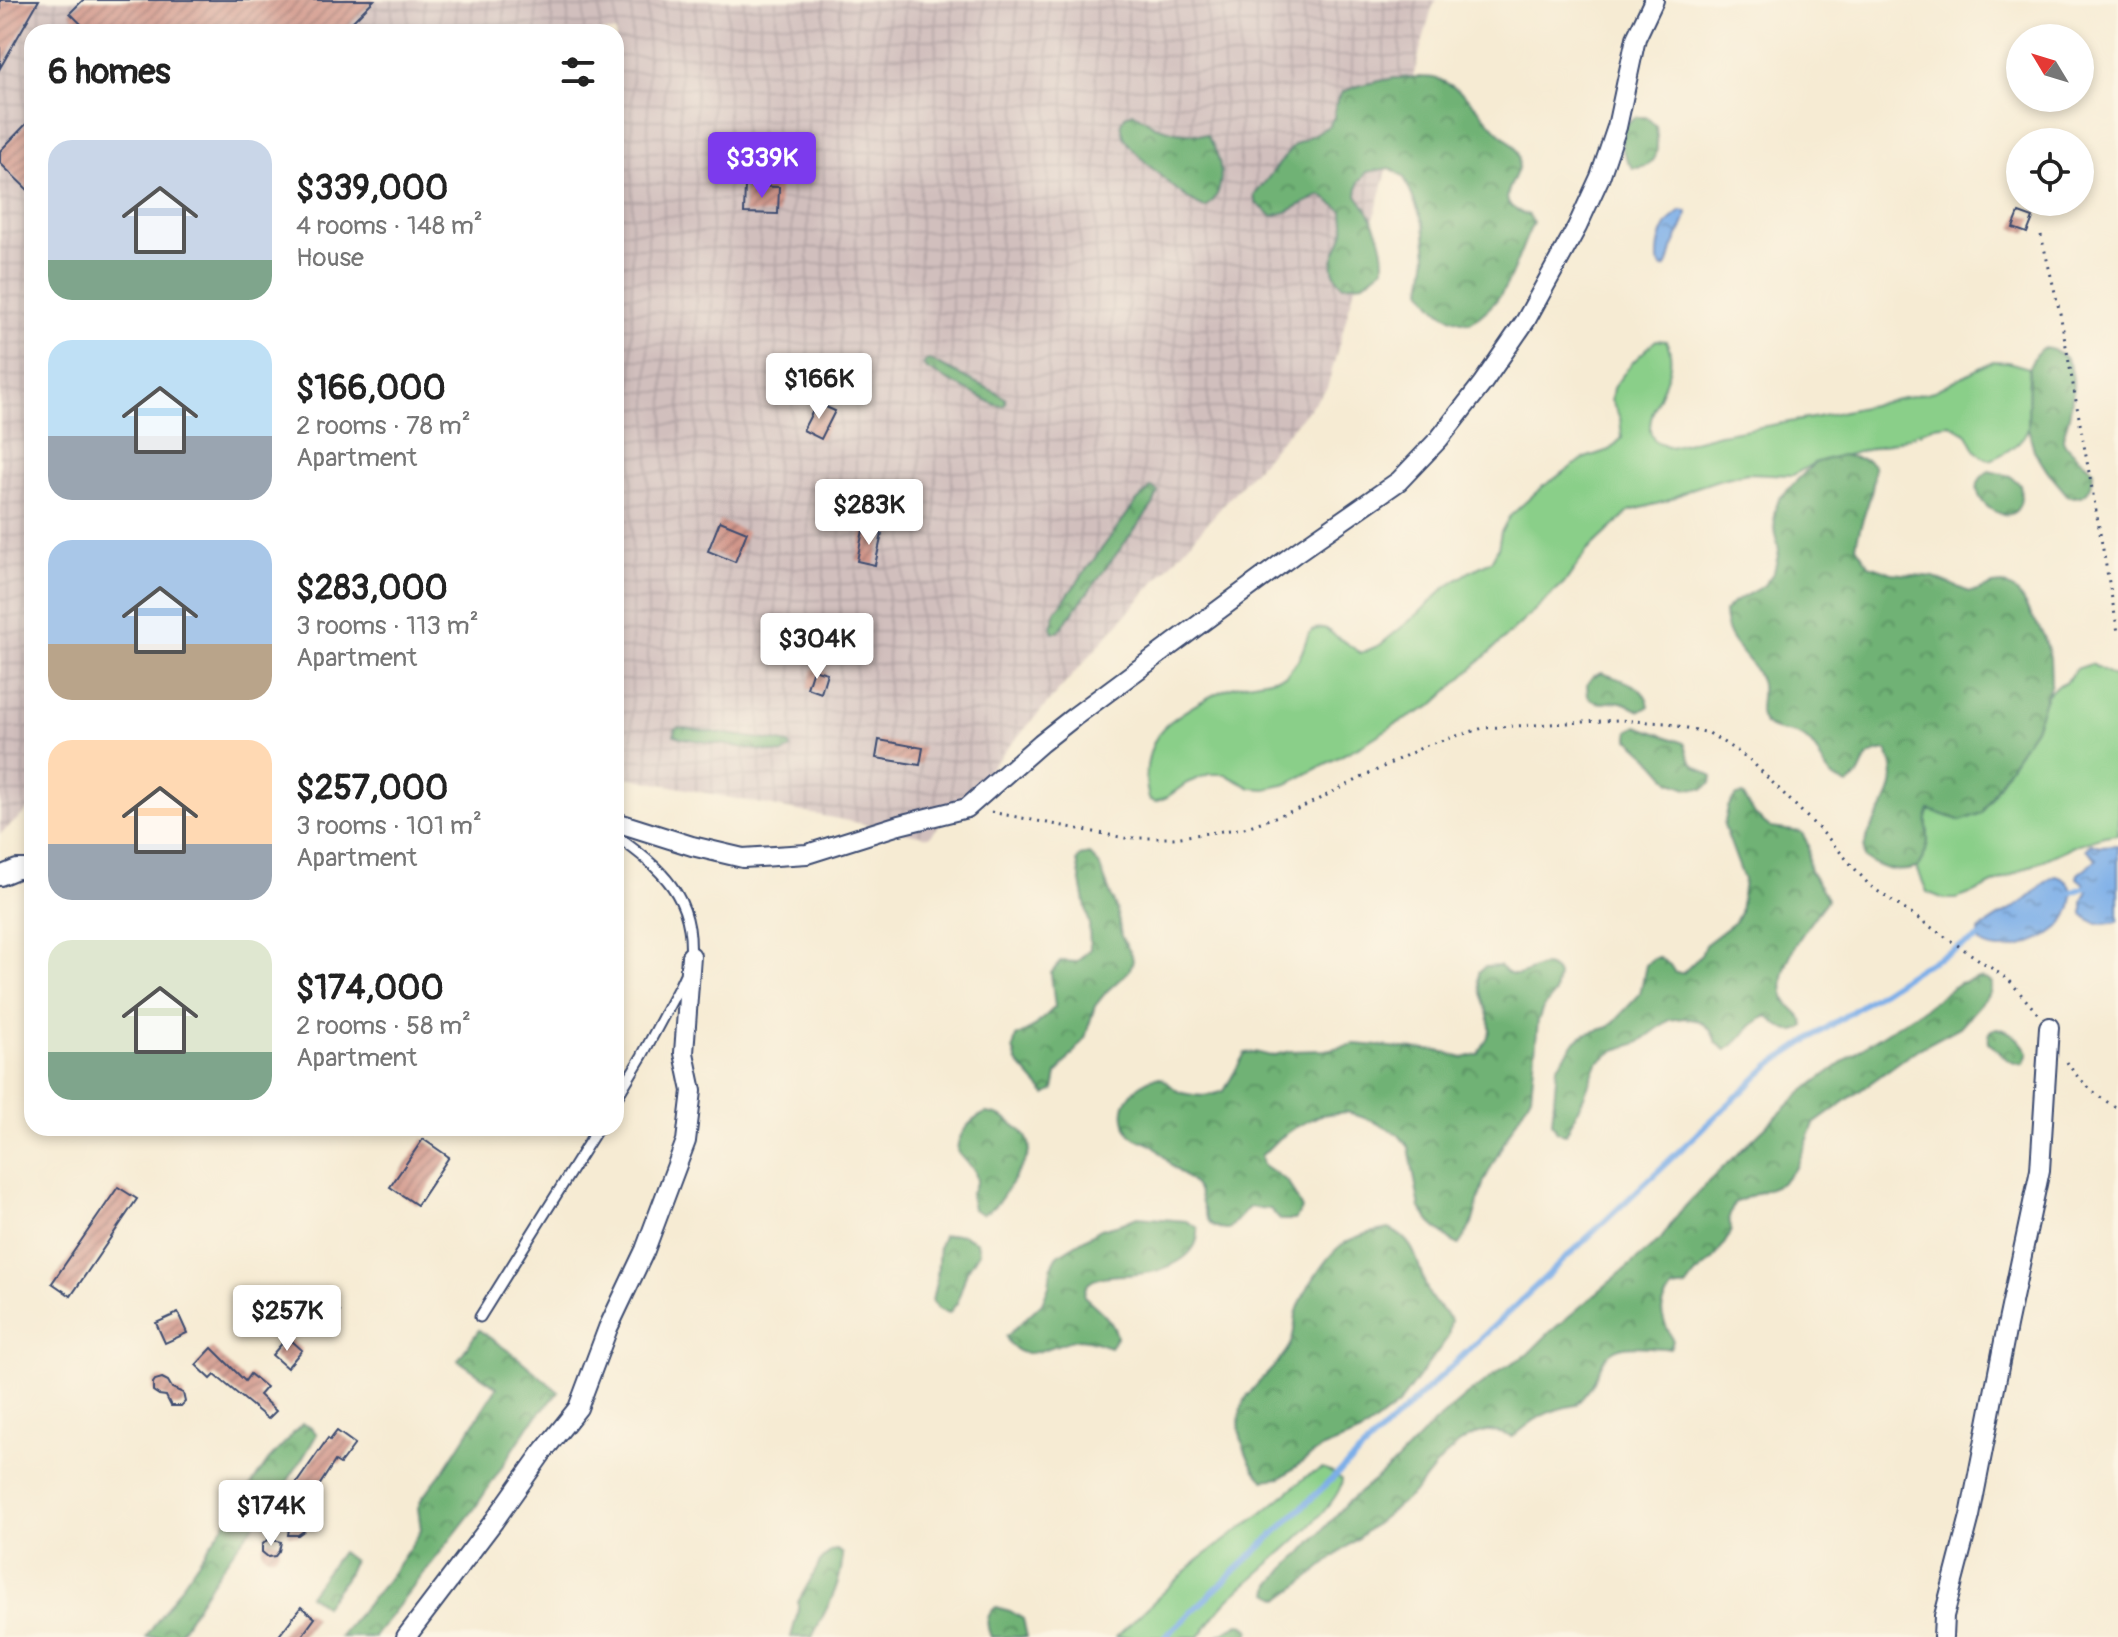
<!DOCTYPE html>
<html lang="en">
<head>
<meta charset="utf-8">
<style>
  body { margin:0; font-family:Pangolin,sans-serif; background:#f2f2f2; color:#222; height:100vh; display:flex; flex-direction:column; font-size:30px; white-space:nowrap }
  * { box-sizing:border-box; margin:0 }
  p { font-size:26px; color:#767676 }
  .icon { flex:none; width:44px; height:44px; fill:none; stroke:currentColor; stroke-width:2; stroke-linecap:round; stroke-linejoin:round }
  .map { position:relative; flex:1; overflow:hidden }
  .details { position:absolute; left:24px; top:24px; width:600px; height:1112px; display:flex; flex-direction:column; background:#fff; border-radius:24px; box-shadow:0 4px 12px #0003 }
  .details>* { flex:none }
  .needle { width:52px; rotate:308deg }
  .controls { position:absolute; left:2006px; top:24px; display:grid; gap:16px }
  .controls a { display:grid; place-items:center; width:88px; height:88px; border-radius:50%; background:#fff; box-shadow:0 4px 12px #0003; font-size:40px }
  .price { position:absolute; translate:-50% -68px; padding:0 18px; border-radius:8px; background:#fff; color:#222; font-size:26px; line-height:52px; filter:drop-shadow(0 2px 4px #0008) }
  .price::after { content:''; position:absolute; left:50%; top:48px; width:24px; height:18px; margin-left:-12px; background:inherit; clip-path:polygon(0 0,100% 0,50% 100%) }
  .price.current { background:#7c3aed; color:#fff }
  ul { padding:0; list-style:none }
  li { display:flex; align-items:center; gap:24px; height:200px; padding:0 24px }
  li span { display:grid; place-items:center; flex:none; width:224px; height:160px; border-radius:24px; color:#555 }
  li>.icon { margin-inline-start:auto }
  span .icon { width:96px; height:96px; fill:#fffc; stroke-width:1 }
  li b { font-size:34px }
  h2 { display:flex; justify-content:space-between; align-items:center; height:96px; padding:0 24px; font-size:34px }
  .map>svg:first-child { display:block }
</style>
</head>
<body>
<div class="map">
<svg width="2118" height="1637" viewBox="0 0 2118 1637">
  <defs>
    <pattern id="industrial-grid" width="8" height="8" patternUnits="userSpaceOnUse" patternTransform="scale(2)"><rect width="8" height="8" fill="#d1bfbd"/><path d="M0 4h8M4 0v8" fill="none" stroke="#b3a4a5"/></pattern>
    <pattern id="forest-crowns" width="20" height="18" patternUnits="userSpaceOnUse" patternTransform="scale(2)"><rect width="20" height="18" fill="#6fb275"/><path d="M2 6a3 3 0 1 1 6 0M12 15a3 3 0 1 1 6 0" fill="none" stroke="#5a9163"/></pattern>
    <pattern id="water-ripples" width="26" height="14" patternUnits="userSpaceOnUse" patternTransform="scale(2)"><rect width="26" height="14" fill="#7caee8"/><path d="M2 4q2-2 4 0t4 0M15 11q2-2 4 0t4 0" fill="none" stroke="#658ebf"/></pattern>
    <pattern id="building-hatch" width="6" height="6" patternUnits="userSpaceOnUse" patternTransform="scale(2)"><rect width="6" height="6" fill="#d1968a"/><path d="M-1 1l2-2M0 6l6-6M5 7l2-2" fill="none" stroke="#a97b74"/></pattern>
  </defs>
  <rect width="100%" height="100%" fill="#fcf5e5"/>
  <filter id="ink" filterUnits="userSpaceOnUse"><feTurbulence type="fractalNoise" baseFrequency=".0125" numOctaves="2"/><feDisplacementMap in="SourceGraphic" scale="16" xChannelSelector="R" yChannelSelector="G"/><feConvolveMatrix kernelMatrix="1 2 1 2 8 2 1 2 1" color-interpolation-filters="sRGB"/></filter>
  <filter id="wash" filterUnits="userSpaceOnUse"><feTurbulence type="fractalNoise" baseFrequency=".006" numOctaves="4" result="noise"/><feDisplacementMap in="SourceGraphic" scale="32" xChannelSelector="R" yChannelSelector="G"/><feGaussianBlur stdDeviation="1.8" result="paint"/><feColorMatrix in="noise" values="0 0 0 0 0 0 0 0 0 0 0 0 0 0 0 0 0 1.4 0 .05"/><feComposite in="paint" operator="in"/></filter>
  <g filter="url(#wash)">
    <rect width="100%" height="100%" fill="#f6ebd3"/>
    <polygon fill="url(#industrial-grid)" points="0,0 1437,0 1432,8 1327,388 929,837 616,775 616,32 32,32 32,807 0,834"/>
    <g fill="#8acf89" stroke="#527f74" stroke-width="2">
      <path d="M1656,340L1666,341C1682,371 1650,400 1650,429C1650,432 1653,439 1655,441L1670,447L1720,434L1818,417L1934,391L1993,361L2008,362L2029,368L2028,428C2023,443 2005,453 1991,460L1982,457L1976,451L1967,434L1950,424L1934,426L1909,437L1870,449L1814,463L1793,475L1747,473L1718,480L1691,489L1667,501L1630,511L1587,551L1566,581L1432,706L1394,725L1362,745L1287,784L1266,789L1251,788L1225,774H1209L1187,783L1167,797L1155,802L1149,799C1143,778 1147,751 1159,733C1168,719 1209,696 1226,689C1244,682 1267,681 1286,675C1292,668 1299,660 1302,652C1308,638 1306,628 1324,628L1361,653L1380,645L1419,613L1445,588L1469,572L1491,561L1498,548L1501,532L1509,517L1542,487L1585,458L1609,450L1622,438L1620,418L1611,400L1613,388L1632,363Z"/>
      <path d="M2091,664L2118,678V834L2104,836L2076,845L1976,892L1956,899H1944L1927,892L1917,868C1923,858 1929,849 1928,836C1928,826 1924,820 1930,810L1937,811L1990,800L2007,770L2035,728L2046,696L2055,687L2067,681L2076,669Z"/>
      <path d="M1322,1469L1333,1473L1342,1480C1341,1508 1253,1576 1230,1598C1218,1609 1209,1624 1199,1637H1116L1197,1561L1261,1514L1307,1476Z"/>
    </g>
    <g fill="url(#forest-crowns)" stroke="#45706a" stroke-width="2">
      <path d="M1394,78C1407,78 1425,75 1437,79C1464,88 1480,112 1498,131C1505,138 1516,145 1518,155C1525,181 1483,201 1529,215L1533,223C1512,265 1513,296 1470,323C1445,318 1436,311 1422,289L1427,256L1424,224L1404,177L1390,168L1367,172L1359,182L1357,195C1373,217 1385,240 1384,267L1364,283L1343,285C1322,265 1338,254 1344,231C1345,225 1343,218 1343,211L1321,195L1286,212L1272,216L1256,203L1254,196L1294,145L1329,126L1335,115V106L1342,92L1361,85Z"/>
      <path d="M1133,112L1155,126L1176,132L1207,135C1222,157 1229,189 1206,208C1190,205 1130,151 1124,136C1122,132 1122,128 1121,123L1125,116Z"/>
      <path d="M1637,117H1646L1656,126C1658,148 1661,168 1633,168C1619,154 1615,125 1637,117Z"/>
      <path d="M2042,348C2082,350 2074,394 2068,420C2067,426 2063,434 2063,439C2064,449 2086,462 2093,471C2093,488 2088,498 2069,497L2047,471L2034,450L2028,428L2029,368L2035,355Z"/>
      <polygon points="929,360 997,393 1005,398 1006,403 1003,406 996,405 928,370 923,365 926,361"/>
      <path d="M1841,455L1867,460L1874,466C1876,494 1860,518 1856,546L1869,565L1892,573L1934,577L1969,592L1978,591L1993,585L2003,584L2017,592L2044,636L2050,657L2051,683L2035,728L2007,770L1982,813L1961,821L1930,810C1924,820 1928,826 1928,836C1929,849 1923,858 1917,868C1896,874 1882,869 1864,858C1860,821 1911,798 1886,750C1856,754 1869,771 1848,785C1816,774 1826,752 1803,737C1790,729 1774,735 1764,723C1755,711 1765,694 1760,680C1749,651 1725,647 1724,612L1734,602L1763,586L1774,572L1779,551L1775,529L1774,514L1779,499L1814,463Z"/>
      <path d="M1989,471L2010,476L2020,484C2031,547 1948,496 1989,471Z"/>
      <polygon points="1152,487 1158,492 1153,505 1058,632 1053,632 1051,627 1056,611 1137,501"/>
      <path d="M1602,673C1620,680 1646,684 1649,706L1641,711C1634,709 1628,704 1621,702C1606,699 1601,709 1588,696L1587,684L1592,677Z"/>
      <path d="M1637,726L1684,743C1688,750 1687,755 1691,761C1695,768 1706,771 1712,776L1711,783L1704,789L1687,788L1671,782L1650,758L1629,739V731Z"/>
      <polygon points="678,727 774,741 789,744 791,748 783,754 682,738 674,735 675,729"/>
      <path d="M1743,795L1755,815L1771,828L1801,832C1815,851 1804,854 1810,871C1815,882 1824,888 1827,900C1810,922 1774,967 1784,996C1788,1009 1803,1013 1805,1026C1791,1038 1779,1026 1768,1016C1747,1023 1744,1041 1726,1050L1717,1043L1710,1029L1700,1021L1685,1018L1669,1020L1638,1043L1615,1050L1597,1063L1584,1096L1566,1134L1557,1132L1552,1122L1557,1067L1576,1040L1585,1034L1609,1027L1640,994L1646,965L1651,960L1658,957L1670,965L1675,973H1683L1701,955L1705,945L1735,922L1740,912L1744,880L1724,826L1728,807L1736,796Z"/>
      <polygon points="1089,854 1099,864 1117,911 1121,936 1132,955 1133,961 1129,971 1107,991 1095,1006 1085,1038 1057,1074 1054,1090 1046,1095 1017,1062 1013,1049 1016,1037 1033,1028 1055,1007 1051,973 1061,961 1077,962 1090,949 1089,923 1077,861 1080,856"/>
      <path d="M1499,966C1502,968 1505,972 1510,974C1528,980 1542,953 1558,975L1555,993L1542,1010L1538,1021L1531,1095L1503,1144L1484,1181L1472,1224L1459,1245L1451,1241L1431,1223L1420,1208L1409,1147L1398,1134L1373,1121L1347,1112L1320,1115L1296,1127L1276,1141L1261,1156L1263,1165L1288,1182L1302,1209L1295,1220H1280L1270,1209L1249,1207L1229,1229C1199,1231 1207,1201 1195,1186C1188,1178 1180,1173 1172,1166C1165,1159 1159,1149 1150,1144C1142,1140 1135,1141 1129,1133C1124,1125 1122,1113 1125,1104C1130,1092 1149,1073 1163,1079C1170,1083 1174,1091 1183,1093C1201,1097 1207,1097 1224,1091L1245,1053L1255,1052L1271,1056L1290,1051L1325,1050L1355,1044L1439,1051L1463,1058L1478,1054C1482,1047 1489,1038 1490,1030C1491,1012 1477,994 1478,972L1485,967Z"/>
      <path d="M1979,978L1987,980L1992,983L1990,993L1960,1027L1913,1052L1814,1124L1797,1167L1780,1184L1734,1203L1729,1217L1731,1230L1726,1241L1713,1260L1695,1275L1686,1287L1672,1289C1655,1313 1663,1317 1673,1341L1670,1348C1654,1349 1639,1344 1624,1347C1603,1350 1600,1369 1592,1385C1588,1392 1581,1399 1576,1405C1547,1410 1534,1419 1513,1437C1505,1435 1494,1430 1487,1431C1457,1436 1434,1468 1417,1490L1301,1584L1280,1599L1269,1593L1271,1585L1284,1569L1302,1553L1348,1502L1392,1466L1432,1425L1466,1396L1502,1369L1528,1354L1549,1333L1661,1239L1679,1213L1707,1183L1802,1092L1868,1044L1923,1009L1959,983Z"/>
      <path d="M1997,1028C2012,1031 2020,1039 2028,1052L2024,1064C2009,1066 2000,1052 1989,1043C1988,1034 1989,1031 1997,1028Z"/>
      <path d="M986,1113C998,1114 1005,1118 1014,1125C1043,1146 1025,1160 1011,1183C1003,1196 997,1208 982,1214L973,1209L970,1195L977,1181L975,1171L957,1151C958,1133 970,1120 986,1113Z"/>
      <path d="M1137,1217L1186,1221L1198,1228C1201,1258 1163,1272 1138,1274C1123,1276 1100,1273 1088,1284C1084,1288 1085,1292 1084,1296C1096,1307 1114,1320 1117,1337L1110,1347C1101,1344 1089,1339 1079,1339C1053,1341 1022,1371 1006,1337L1042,1303L1049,1286L1051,1268L1058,1255L1101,1229L1123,1223Z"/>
      <path d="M1389,1229C1421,1243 1416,1269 1430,1296C1435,1305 1444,1312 1451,1320L1448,1337L1398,1405L1361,1433L1321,1449L1280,1478L1264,1480C1252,1470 1248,1458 1243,1444C1226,1392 1271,1382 1290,1345C1295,1335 1294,1326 1296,1315C1300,1297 1327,1254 1343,1244C1357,1235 1373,1232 1389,1229Z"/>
      <polygon points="956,1234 963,1235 977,1242 979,1252 967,1271 957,1303 949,1313 939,1310 932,1301 937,1278 939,1246 943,1236"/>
      <polygon points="479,1330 517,1357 559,1392 530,1424 475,1508 374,1637 339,1637 389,1578 417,1537 421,1530 418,1508 422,1498 446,1467 497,1387 458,1360"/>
      <path d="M302,1424L310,1427L317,1434C295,1474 270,1505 242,1540C218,1570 198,1604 177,1637H146L268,1461Z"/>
      <path d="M837,1550L842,1554C844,1582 824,1613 812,1637H791L798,1611V1602L821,1561L831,1551Z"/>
      <polygon points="341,1552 353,1561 346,1577 324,1606 309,1595"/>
      <path d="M996,1607L1010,1611L1023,1619L1027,1637H991C986,1625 985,1616 996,1607Z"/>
      <polygon points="1239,1624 1245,1625 1250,1631 1247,1637 1215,1637"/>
    </g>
    <g fill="url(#water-ripples)" stroke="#4c6ea3" stroke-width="2">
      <path d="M1681,211L1687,212C1686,227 1677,235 1672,249C1670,256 1670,261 1666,267L1662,268L1658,262C1657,241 1662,223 1681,211Z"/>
      <path d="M2091,843L2100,846L2118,845V922C2101,925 2096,926 2083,914V901L2089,888L2077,878L2078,874L2097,859L2086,849Z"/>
      <path d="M2056,876C2082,882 2073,914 2058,928C2040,943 2000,957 1980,943L1979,931C1993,918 2011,911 2026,900C2037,892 2043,881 2056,876Z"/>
    </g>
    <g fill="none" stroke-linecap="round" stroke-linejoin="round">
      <g stroke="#7caee8" stroke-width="6">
        <polyline points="2065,895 2092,885"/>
        <polyline points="1165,1637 1770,1065 1920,967 1983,936"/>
      </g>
    </g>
    <g id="blocks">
      <g fill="url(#building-hatch)">
        <polygon points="0,0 39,0 0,68"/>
        <polygon points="83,0 374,0 342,32 89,32 70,13"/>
        <polygon points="32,118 32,194 0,163 0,151"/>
        <polygon points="745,186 779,187 778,214 744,213"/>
        <polygon points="2019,213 2033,218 2027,233 2013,228"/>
        <polygon points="817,403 835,411 821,439 803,430"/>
        <polygon points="720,521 747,532 735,562 708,551"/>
        <polygon points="863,530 882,534 875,565 857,561"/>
        <polygon points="813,669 827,673 821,693 807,688"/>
        <polygon points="879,740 923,748 920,765 876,758"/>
        <polygon points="423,1139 449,1157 417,1205 390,1187"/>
        <polygon points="118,1187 137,1199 71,1296 52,1283"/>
        <polygon points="324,1299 340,1312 325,1330 310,1318"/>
        <polygon points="178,1313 187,1333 165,1343 156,1323"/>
        <polygon points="285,1340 291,1340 302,1350 287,1368 272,1355"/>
        <polygon points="212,1348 245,1381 250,1374 266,1387 259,1395 276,1411 268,1419 215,1375 211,1379 196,1365"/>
        <polygon points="162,1378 168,1381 172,1388 183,1393 185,1402 181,1406 171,1406 166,1396 159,1395 153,1391 153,1383 155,1380"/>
        <polygon points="337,1431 355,1444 340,1464 335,1461 308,1503 291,1491 328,1438 330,1440"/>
        <polygon points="302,1515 306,1525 305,1530 298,1535 288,1535 290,1522"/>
        <polygon points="268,1539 281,1542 279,1551 275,1556 268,1557 262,1552 262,1545"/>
        <polygon points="301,1607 315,1618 301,1637 278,1637"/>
      </g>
    </g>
  </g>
  <g filter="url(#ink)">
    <use href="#blocks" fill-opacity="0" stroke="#3c4b70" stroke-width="2"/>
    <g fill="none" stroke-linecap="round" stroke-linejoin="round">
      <g stroke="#3c4b70" stroke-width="13">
        <g id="service">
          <path d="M616,836C661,868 695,897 690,958"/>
          <polyline points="616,1099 642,1056 679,987 684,976"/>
          <polyline points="480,1317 598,1128"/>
        </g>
      </g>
      <g stroke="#3c4b70" stroke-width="22">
        <g id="minor">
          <polyline points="616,822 692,846 743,858 807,854 899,825 967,808 1041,743 1074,717 1297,552 1399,481 1439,439 1482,384 1526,320 1577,227 1600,177 1617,127 1636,38 1654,0"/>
          <polyline points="0,876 17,869 32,869"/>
          <polyline points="406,1637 494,1521 542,1453 578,1408 608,1328 645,1250 686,1141 692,1091 684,1053 691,956"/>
          <polyline points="1943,1637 1944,1616 1970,1516 2007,1326 2040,1170 2049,1027"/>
        </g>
      </g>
      <g stroke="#3c4b70" stroke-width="3" stroke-dasharray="2 6" stroke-linecap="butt">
        <polyline points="2041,235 2060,313 2118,632"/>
        <polyline points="991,812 1125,838 1173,838 1244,828 1303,807 1427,745 1483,728 1618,720 1665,723 1709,733 1749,759 1828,838 1870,886 2009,980 2038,1014"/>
        <path d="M2067,1062C2075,1077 2102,1101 2118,1108"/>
      </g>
      <use href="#service" stroke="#fff" stroke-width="9"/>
      <use href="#minor" stroke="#fff" stroke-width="18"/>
    </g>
  </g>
</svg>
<div class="controls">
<a><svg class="needle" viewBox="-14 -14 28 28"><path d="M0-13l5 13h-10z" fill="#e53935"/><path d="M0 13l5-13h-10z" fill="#767676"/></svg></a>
<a><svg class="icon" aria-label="locate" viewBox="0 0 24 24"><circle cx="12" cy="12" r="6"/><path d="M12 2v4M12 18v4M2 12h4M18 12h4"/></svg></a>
</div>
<b class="price current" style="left:762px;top:200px">$339K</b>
<b class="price" style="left:819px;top:421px">$166K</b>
<b class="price" style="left:869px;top:547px">$283K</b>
<b class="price" style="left:817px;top:681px">$304K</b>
<b class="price" style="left:287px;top:1353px">$257K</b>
<b class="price" style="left:271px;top:1548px">$174K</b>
<section class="details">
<h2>6 homes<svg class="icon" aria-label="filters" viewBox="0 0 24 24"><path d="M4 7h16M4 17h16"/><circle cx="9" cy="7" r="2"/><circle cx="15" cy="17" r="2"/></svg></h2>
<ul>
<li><span style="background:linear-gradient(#c9d6e8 75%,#7fa58c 0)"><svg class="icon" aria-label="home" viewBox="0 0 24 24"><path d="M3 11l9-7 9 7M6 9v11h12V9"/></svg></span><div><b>$339,000</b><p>4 rooms · 148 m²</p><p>House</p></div></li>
<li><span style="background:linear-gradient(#bfe0f5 60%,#9aa5b1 0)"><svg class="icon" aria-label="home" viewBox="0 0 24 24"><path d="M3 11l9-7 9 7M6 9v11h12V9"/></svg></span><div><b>$166,000</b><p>2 rooms · 78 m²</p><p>Apartment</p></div></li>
<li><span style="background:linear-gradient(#a9c7e8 65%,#b9a48a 0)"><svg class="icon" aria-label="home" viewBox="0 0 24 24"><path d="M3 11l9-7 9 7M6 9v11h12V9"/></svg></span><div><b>$283,000</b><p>3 rooms · 113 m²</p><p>Apartment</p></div></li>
<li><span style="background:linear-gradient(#ffd9b3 65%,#9aa5b1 0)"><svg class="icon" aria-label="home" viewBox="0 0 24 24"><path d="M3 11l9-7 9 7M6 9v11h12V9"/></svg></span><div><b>$257,000</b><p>3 rooms · 101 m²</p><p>Apartment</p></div></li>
<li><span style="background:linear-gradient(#dfe7d0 70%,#7fa58c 0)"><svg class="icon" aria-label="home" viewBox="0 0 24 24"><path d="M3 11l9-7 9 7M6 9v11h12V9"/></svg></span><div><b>$174,000</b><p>2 rooms · 58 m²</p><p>Apartment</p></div></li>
</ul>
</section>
</div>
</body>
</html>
